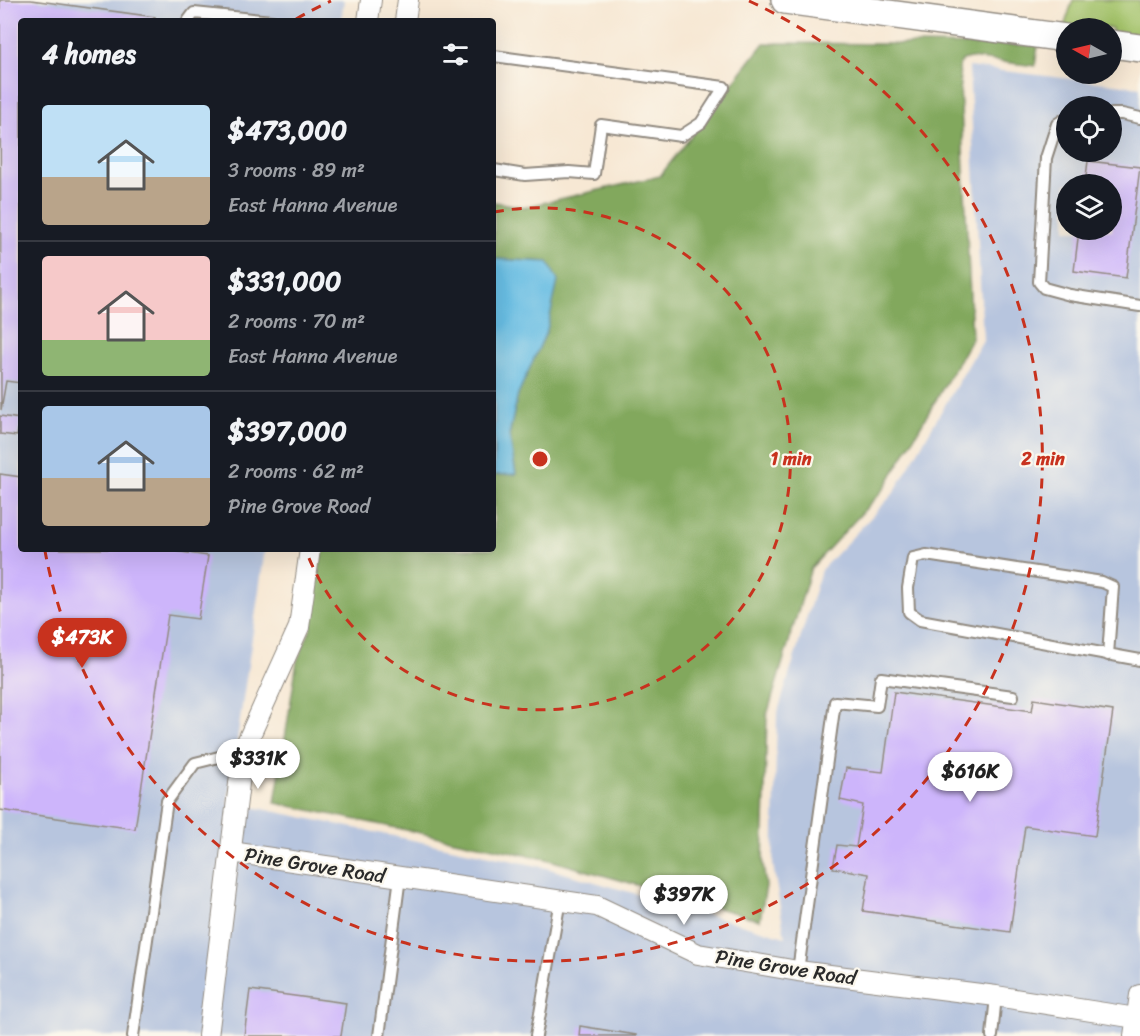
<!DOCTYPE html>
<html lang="en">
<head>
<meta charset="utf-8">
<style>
  body { margin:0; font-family:Sriracha,sans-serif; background:#242831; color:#f1f3f6; height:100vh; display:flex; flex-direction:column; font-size:22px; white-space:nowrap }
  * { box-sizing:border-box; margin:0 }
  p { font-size:20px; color:#9ea1a6 }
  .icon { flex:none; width:33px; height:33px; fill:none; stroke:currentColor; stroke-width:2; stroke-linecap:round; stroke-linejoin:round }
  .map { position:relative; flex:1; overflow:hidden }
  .drawer { position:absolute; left:18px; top:18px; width:478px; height:534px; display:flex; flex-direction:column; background:#171b24; border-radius:6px; box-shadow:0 6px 24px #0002 }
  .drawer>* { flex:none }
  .needle { width:39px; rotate:278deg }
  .fabs { position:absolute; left:1056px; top:18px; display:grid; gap:12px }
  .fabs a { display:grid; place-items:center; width:66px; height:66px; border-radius:50%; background:#171b24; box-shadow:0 6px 24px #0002; font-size:30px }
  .price { position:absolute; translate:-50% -51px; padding:0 14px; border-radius:21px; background:#fff; color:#222; font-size:20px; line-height:39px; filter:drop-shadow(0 2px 3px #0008) }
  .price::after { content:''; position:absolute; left:50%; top:36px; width:18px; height:14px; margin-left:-9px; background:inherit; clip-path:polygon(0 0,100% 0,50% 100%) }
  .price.on { background:#c8321e; color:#fff }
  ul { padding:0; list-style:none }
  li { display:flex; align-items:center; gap:18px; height:150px; padding:0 24px }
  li+li { border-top:2px solid #363941 }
  li span { display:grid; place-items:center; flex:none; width:168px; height:120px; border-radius:6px; color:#555 }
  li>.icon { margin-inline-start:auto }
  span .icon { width:72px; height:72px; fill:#fffc; stroke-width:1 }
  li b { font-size:26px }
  h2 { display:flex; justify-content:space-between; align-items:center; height:72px; padding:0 24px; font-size:26px }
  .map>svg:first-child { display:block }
</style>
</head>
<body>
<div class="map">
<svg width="1140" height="1036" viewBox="0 0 1140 1036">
  <rect width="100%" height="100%" fill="#fbf7ec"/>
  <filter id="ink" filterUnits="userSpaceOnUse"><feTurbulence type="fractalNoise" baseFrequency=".0167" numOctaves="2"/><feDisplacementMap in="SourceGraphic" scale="12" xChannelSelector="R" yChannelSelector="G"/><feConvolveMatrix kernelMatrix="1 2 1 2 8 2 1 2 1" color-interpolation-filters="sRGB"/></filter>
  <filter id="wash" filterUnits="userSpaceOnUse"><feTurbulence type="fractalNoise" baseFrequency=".008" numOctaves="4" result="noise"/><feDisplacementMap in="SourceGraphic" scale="24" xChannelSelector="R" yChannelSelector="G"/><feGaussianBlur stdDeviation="1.35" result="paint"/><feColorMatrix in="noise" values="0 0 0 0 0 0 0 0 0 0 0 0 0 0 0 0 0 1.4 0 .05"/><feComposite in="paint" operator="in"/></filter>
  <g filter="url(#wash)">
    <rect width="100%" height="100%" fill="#f7e8d4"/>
    <path fill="#b7c5de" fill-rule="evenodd" d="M0,0H344L341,21H21V549H265L228,802L543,867L785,937L773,865L777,715L821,570L893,494L983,340L969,67L1140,87V1036H0ZM1066,106H1112V152H1066ZM1066,184H1112V230H1066Z"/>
    <polygon fill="#a3c269" stroke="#67764a" stroke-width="1.5" points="1073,0 1140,0 1140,37 1112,33 1112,28 1064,27"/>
    <polygon fill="#82a85d" stroke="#566a44" stroke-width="1.5" points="764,43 1038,45 1035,66 970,58 963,60 959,64 972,338 884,489 811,568 767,715 763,864 766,886 760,920 546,859 275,803 297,661 311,628 322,549 494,549 494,475 516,474 509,435 518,394 547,330 547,262 494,259 494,202 525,207 660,176"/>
    <polygon fill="#67bde3" stroke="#497487" stroke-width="1.5" points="494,259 548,262 558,281 547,330 518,394 509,435 516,474 494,475"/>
    <g id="blocks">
      <g fill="#cdb5fb">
        <polygon points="0,0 31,0 155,17 154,21 21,21 21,383 6,381 1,410"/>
        <polygon points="1088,161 1140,167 1126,278 1074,271 1079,230 1112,230 1112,184 1085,184"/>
        <polygon points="0,416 20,419 17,436 0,434"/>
        <polygon points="0,474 21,477 21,549 175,549 175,551 208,556 198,619 168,615 135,829 0,810"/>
        <polygon points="894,692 1032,711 1034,699 1113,711 1095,836 1025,826 1010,932 863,911 869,874 833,868 837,845 856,847 863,805 840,800 846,768 883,772"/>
        <polygon points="250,990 346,1003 341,1036 244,1036"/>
        <polygon points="580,1026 636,1035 636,1036 579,1036"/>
      </g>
    </g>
  </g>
  <g filter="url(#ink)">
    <use href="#blocks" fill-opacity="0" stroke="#918a80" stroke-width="1.5"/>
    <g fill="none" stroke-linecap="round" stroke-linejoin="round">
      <g stroke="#918a80" stroke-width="14">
        <g id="lane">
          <polyline points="188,21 194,13 272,21"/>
          <polyline points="494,56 724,87 701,123 681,136 601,125 594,174 569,172 525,175 494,170"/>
          <polyline points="1112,114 1122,114 1140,118"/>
          <polyline points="1066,118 1057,124 1046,158 1039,282 1044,288 1070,295 1140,306"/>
          <polyline points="1108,655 1113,587 1102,582 926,555 913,558 908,588 909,612 920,620 1140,660"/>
          <polyline points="798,971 835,702 877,706 881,678 1013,696"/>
          <polyline points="133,1036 167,801 195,763 243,751"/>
          <polyline points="379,1036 400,877"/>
          <polyline points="536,1036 560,900"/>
          <polyline points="992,1036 996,996"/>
        </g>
      </g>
      <g stroke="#918a80" stroke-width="22">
        <g id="street">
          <polyline points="368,21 371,0"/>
          <polyline points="405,21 408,0"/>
          <polyline points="231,852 597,906 698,954 798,971 996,996 1136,1018"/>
          <polyline points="208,1036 243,751 299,627 310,549"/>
          <polyline points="1134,1036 1140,995"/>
        </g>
      </g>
      <g stroke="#918a80" stroke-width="30">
        <g id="secondary">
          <polyline points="785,0 1066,38"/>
          <polyline points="1112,44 1140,48"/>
        </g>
      </g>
      <use href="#lane" stroke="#fff" stroke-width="10"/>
      <use href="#street" stroke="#fff" stroke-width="20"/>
      <use href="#secondary" stroke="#fff" stroke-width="27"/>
    </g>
  </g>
  <g fill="none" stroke="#c8321e" stroke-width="3" stroke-dasharray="10 8">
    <path d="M494 212A251 251 0 1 1 306 551"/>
    <path d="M296 19A503 503 0 0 1 331 1M749 1A503 503 0 1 1 45 551"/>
  </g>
  <g text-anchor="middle" stroke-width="4.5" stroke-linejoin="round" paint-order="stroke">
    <g font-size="20" fill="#2b2b2b" stroke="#fbf7ec">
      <text transform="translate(315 865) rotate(9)" y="7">Pine Grove Road</text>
      <text transform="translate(786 967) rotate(9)" y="7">Pine Grove Road</text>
    </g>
  </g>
  <circle cx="540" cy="459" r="9" fill="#c8321e" stroke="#fbf7ec" stroke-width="3"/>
  <g font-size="18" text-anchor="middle" font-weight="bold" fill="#c8321e" stroke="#fbf7ec" stroke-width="4.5" stroke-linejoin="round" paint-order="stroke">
    <text x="791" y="465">1 min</text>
    <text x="1043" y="465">2 min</text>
  </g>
</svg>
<div class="fabs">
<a><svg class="needle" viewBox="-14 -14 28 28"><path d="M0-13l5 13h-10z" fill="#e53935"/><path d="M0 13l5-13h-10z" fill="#9ea1a6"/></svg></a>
<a><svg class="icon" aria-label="locate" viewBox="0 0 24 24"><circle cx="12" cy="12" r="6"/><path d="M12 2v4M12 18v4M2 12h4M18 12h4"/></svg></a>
<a><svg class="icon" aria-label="layers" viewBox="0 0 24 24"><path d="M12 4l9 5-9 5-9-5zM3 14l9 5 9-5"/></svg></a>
</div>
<b class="price on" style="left:82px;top:669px">$473K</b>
<b class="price" style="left:258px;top:790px">$331K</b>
<b class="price" style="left:970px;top:803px">$616K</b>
<b class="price" style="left:684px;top:926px">$397K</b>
<section class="drawer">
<h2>4 homes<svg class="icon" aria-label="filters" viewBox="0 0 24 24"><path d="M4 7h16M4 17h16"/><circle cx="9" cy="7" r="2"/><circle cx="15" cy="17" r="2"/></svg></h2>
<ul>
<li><span style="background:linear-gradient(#bfe0f5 60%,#b9a48a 0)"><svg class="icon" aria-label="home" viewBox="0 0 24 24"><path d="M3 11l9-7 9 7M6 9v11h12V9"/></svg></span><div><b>$473,000</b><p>3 rooms · 89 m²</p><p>East Hanna Avenue</p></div></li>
<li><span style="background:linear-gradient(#f6c9c9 70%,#8fb573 0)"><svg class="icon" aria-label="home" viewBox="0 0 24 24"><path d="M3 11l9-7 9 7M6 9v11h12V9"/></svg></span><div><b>$331,000</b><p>2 rooms · 70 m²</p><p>East Hanna Avenue</p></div></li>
<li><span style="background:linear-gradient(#a9c7e8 60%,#b9a48a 0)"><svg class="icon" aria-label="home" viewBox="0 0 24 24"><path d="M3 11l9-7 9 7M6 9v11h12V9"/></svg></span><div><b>$397,000</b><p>2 rooms · 62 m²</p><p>Pine Grove Road</p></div></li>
</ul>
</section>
</div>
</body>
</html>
